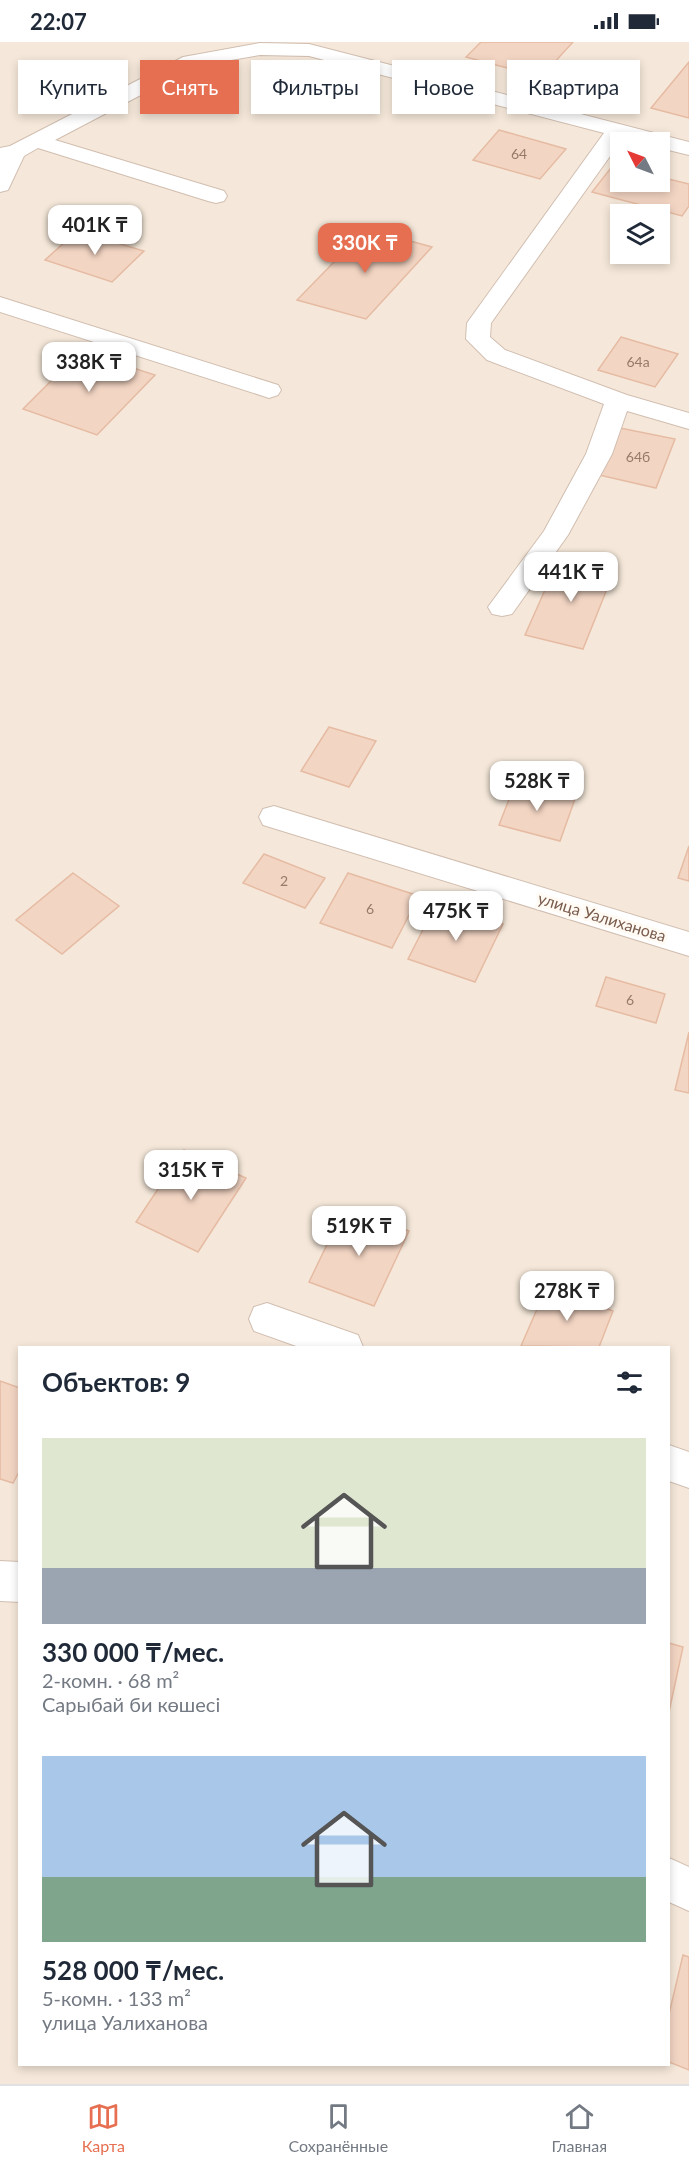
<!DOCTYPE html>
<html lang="ru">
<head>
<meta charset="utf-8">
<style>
  body { margin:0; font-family:Lato,sans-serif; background:#f6f6f7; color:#1f2937; height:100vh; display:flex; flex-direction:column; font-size:22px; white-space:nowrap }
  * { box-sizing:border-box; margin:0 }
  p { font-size:20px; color:#747a83 }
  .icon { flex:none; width:33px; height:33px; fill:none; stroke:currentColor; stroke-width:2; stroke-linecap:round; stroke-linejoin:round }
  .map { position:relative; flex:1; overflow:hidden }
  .drawer { position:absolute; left:18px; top:1304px; width:652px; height:720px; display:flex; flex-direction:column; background:#fff; border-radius:0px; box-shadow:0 3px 9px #0003 }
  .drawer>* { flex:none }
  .top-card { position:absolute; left:18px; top:18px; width:654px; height:54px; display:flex; gap:12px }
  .needle { width:39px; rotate:312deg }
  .tools { position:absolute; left:610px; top:90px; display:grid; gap:12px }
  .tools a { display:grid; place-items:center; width:60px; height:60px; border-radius:0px; background:#fff; box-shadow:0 3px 9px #0003; font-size:30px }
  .price { position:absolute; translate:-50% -51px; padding:0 14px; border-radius:12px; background:#fff; color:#222; font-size:20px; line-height:39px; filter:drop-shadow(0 2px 3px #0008) }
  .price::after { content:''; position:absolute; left:50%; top:36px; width:18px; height:14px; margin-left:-9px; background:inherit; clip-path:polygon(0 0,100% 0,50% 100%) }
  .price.current { background:#e76f51; color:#fff }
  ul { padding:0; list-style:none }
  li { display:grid; align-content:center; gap:12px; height:318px; padding:0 24px }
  li span { display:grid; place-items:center; height:186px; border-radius:0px; color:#555 }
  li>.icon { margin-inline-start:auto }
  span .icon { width:108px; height:108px; fill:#fffc; stroke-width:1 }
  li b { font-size:26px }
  h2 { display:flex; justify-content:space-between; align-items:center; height:72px; padding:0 24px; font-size:26px }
  .pill { padding:0 21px; border-radius:0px; background:#fff; box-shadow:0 3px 9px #0003; font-size:21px; line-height:54px }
  .pill.current { background:#e76f51; color:#fff }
  .status { display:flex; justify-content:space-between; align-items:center; height:42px; padding:0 30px; background:#fff; direction:ltr }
  .status svg { height:16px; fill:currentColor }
  .menu { display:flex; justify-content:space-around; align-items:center; height:84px; border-top:2px solid #e0e1e3; background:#fff; font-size:16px; color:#747a83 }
  .menu a { display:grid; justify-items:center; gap:3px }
  .menu .current { color:#e76f51 }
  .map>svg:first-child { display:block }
</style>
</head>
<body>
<div class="status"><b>22:07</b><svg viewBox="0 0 49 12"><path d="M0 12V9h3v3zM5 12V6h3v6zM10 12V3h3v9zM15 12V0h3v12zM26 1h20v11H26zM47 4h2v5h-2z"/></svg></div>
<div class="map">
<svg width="689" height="2042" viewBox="0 0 689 2042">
  <rect width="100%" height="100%" fill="#fdf6ec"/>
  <path fill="#f5e8da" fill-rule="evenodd" d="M0,0H689V2042H0ZM621,100H660V140H621ZM621,172H660V212H621ZM20,1305H669V2022H20Z"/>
  <g fill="#f3d5c3" stroke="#e6bba3" stroke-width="1.5">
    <polygon points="481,0 573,0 541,35 466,15"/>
    <polygon points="689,20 689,76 651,66"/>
    <polygon points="499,88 566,107 540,137 473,118"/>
    <polygon points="614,122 621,124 621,140 660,140 660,135 689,142 689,164 682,174 592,150"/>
    <polygon points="366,187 432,205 366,277 297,258"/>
    <polygon points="77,189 144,209 112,240 45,218"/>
    <polygon points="621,295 678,312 655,345 598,328"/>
    <polygon points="81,309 155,333 97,393 23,367"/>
    <polygon points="620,386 675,397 656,446 599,433"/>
    <polygon points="560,514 615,527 583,607 525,593"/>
    <polygon points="329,685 376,699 349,745 301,729"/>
    <polygon points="515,742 575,757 560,799 499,783"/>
    <polygon points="689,804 689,839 678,836"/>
    <polygon points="264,812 325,836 305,866 243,841"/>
    <polygon points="73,831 119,864 62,912 16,878"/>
    <polygon points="348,831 419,854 392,906 320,881"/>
    <polygon points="437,860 503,882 475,940 408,917"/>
    <polygon points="606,935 665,952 656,981 596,964"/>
    <polygon points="689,990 689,1051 675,1048"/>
    <polygon points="184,1108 246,1136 198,1210 136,1180"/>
    <polygon points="345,1165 409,1189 374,1264 309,1240"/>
    <polygon points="547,1244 613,1269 599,1305 521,1304"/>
    <polygon points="0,1339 20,1346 20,1428 13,1441 0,1437"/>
    <polygon points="669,1601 683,1605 669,1670"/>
    <polygon points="683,1913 689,1915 689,2028 669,2020 669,1972"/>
  </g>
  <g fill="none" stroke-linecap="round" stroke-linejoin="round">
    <g stroke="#d1beb0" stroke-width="2">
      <g id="minor">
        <polygon points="260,1 309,2 689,100 689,113 660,106 660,100 639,100 623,96 491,281 490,295 505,308 627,353 689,371 689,387 627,369 612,412 568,493 512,572 502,574 492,572 488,565 544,489 586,412 604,362 487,318 466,297 467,281 604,91 309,14 260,13 196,24 55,98 224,149 227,154 224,159 216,161 208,159 38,106 24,114 8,148 0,150 0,106 10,104 183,15"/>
        <polygon points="0,255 278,343 281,348 278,353 269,356 260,353 0,270"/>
        <polygon points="274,764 689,890 689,914 263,783 259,775 263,767"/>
        <polygon points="267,1261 358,1293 363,1305 299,1305 254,1289 249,1277 254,1265"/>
        <polygon points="669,1403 689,1410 689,1446 669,1439"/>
        <polygon points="0,1519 20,1520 20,1560 0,1559"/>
        <polygon points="669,1816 689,1825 689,1869 669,1860"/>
      </g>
    </g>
    <use href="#minor" fill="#fff" fill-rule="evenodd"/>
  </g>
  <g text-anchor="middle" stroke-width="6" stroke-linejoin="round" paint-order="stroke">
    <g font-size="14" fill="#987a6a">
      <text x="519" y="117">64</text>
      <text x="638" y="325">64а</text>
      <text x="638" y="420">64б</text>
      <text x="284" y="844">2</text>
      <text x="370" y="872">6</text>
      <text x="630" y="963">6</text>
    </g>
    <g font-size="16" fill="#7a5c4d" stroke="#fffaf3">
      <text transform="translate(602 875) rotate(17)" y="6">улица Уалиханова</text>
    </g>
  </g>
</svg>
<div class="tools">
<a><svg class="needle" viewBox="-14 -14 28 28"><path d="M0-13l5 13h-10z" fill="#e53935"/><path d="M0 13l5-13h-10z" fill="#747a83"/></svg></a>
<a><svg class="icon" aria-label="layers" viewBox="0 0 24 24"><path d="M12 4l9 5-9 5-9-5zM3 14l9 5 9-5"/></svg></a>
</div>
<b class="price" style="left:95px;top:214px">401K ₸</b>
<b class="price current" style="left:365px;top:232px">330K ₸</b>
<b class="price" style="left:89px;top:351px">338K ₸</b>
<b class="price" style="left:571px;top:561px">441K ₸</b>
<b class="price" style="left:537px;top:770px">528K ₸</b>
<b class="price" style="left:456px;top:900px">475K ₸</b>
<b class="price" style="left:191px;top:1159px">315K ₸</b>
<b class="price" style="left:359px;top:1215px">519K ₸</b>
<b class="price" style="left:567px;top:1280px">278K ₸</b>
<div class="top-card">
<a class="pill">Купить</a>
<a class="pill current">Снять</a>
<a class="pill">Фильтры</a>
<a class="pill">Новое</a>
<a class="pill">Квартира</a>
</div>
<section class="drawer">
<h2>Объектов: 9<svg class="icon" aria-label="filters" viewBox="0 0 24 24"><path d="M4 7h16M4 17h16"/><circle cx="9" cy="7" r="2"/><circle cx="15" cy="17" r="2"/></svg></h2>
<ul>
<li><span style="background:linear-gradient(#dfe7d0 70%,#9aa5b1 0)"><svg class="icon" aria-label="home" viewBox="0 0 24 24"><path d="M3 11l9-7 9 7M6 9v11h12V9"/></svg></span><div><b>330 000 ₸/мес.</b><p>2-комн. · 68 m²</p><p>Сарыбай би көшесі</p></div></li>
<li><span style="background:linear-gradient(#a9c7e8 65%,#7fa58c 0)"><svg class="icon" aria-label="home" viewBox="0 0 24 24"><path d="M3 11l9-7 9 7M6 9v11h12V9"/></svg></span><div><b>528 000 ₸/мес.</b><p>5-комн. · 133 m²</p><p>улица Уалиханова</p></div></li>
</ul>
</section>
</div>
<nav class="menu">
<a class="current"><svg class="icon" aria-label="map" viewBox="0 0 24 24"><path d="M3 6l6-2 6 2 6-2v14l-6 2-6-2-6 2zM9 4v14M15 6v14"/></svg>Карта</a>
<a><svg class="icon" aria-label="saved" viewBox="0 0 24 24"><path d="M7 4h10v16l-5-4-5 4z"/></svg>Сохранённые</a>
<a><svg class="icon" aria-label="home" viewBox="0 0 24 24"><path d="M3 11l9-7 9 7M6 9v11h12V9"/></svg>Главная</a>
</nav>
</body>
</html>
